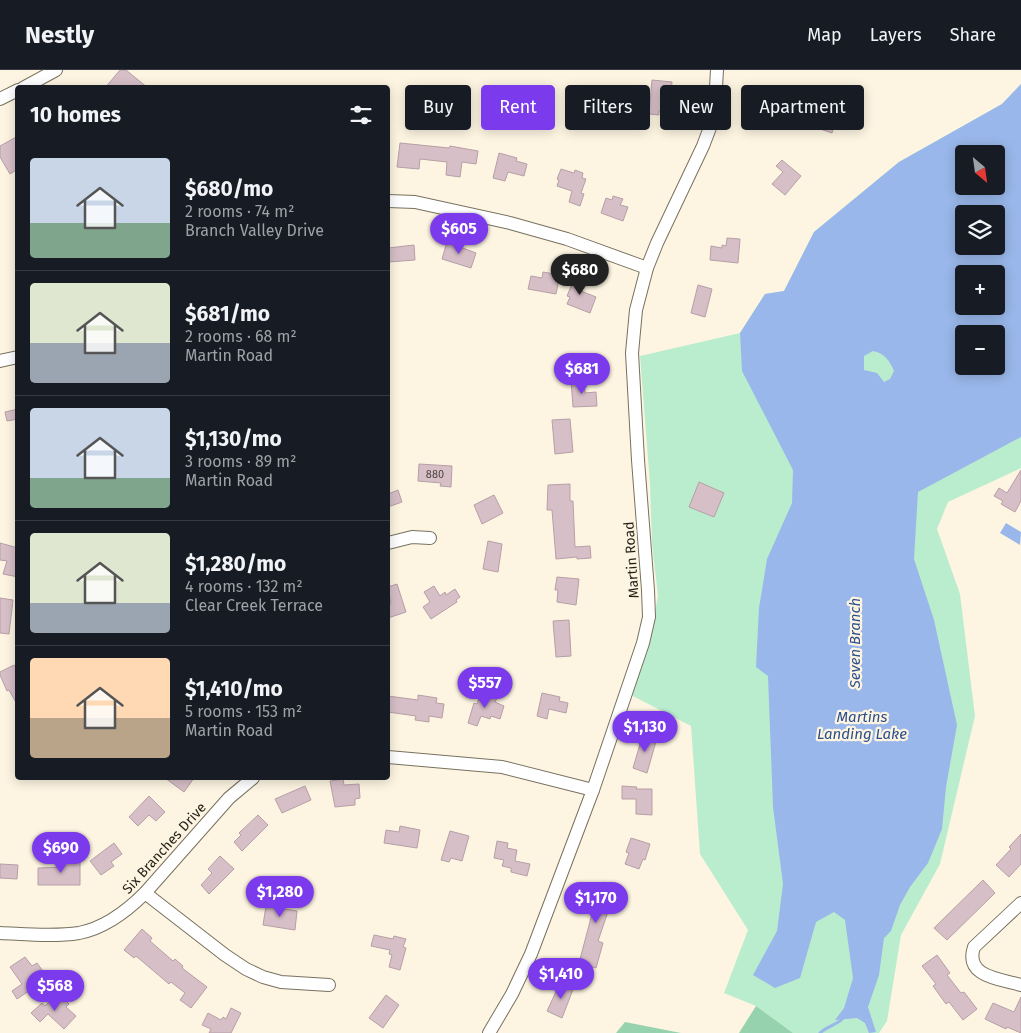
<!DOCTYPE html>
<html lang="en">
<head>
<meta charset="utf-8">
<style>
  body { margin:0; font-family:"Fira Sans",sans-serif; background:#20242c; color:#f1f3f6; height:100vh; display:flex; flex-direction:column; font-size:19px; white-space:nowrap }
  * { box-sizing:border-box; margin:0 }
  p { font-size:16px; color:#9ea1a6 }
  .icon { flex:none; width:28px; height:28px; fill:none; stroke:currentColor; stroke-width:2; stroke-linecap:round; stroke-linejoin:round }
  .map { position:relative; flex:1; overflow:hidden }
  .side { position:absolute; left:15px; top:15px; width:375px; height:695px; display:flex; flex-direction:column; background:#171b24; border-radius:5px; box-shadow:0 2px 12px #0003 }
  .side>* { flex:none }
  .top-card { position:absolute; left:405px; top:15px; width:475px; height:45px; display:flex; gap:10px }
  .needle { width:32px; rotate:151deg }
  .tools { position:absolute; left:955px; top:75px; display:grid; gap:10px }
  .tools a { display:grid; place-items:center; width:50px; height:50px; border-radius:5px; background:#171b24; box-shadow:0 2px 12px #0003; font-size:25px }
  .price { position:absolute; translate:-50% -42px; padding:0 11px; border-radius:18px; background:#7c3aed; color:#fff; font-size:16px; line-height:32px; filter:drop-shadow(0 1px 2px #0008) }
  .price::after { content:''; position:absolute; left:50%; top:30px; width:15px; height:11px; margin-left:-8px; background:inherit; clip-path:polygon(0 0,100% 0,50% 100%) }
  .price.active { background:#222; color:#fff }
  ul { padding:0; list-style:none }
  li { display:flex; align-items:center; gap:15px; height:125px; padding:0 15px }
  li+li { border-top:1px solid #363941 }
  li span { display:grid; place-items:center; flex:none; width:140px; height:100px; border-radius:5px; color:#555 }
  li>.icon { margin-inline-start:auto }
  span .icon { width:60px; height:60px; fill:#fffc; stroke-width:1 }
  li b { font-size:21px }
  h2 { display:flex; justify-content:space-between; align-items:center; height:60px; padding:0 15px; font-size:21px }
  .tag { padding:0 18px; border-radius:5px; background:#171b24; box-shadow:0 2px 12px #0003; font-size:18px; line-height:45px }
  .tag.active { background:#7c3aed; color:#fff }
  header { display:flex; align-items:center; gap:30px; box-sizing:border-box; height:70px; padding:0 25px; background:#171b24; border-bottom:1px solid #363941 }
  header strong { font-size:24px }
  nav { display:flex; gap:28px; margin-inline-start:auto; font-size:18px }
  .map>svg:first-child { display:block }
</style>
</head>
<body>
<header>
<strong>Nestly</strong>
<nav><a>Map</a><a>Layers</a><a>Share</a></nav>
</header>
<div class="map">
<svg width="1021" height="963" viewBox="0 0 1021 963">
  <rect width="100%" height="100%" fill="#fdf5e1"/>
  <path fill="#baedcd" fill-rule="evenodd" d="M1021,14V398L948,432L937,459L960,524L975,646L940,794L901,865L887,951L879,963H793L756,936L724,923L748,860L700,784L691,656L629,624L647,583L658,526L652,474L650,414L640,286L740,263L765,224L784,221L814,162L899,92L1002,34ZM964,84H996V116H964ZM964,144H996V176H964ZM964,204H996V236H964ZM964,264H996V296H964Z"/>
  <g fill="#96d2ad">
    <polygon points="756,936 793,963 739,963"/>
    <polygon points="625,952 681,963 616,963"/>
  </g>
  <g fill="#99b7ea" fill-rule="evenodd">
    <path d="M1021,14V367L918,422L914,489L934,550L957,655L946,717L942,759L928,793L910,817L900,835L891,861L884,868L879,905L868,937L876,962L869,963L865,953L857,948L835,950L844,938L853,908L845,850L834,842L816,852L800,908L775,918L753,905L777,861L783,814L773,737L768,606L756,597L759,538L767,489L792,433L793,400L742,301L740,263L765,224L784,221L814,162L899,92L1002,34ZM964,84H996V116H964ZM964,144H996V176H964ZM964,204H996V236H964ZM964,264H996V296H964ZM873,281C884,283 890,291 894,301L890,309L884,312L877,303L864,300V286Z"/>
    <polygon points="1006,453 1021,462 1020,475 1000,463"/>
  </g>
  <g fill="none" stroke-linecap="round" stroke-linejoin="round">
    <path stroke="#99b7ea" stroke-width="3" d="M820,963C827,956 840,954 845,946"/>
  </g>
  <g fill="#d7bfc7" stroke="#b69fa7">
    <polygon points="120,0 126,0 148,18 105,18"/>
    <polygon points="652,10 672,12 671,23 667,23 665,42 659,41 659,45 649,44"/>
    <polygon points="812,27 826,31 825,34 837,37 836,42 838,42 832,63 814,57 819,41 808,38"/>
    <polygon points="18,66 18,99 10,104 0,87 0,76"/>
    <polygon points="400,73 449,78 450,76 478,81 476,94 462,92 460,107 446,105 447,92 420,89 419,99 397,97"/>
    <polygon points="499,83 517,88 516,91 527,94 524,106 508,102 505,111 493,108"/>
    <polygon points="782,90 801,106 785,125 772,114 783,102 776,96"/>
    <polygon points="561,99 574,103 575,100 583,103 582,108 586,109 581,123 584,124 580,136 569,132 572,121 557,116 559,110 557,109"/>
    <polygon points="613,126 623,129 620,135 628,137 623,151 601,143 606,128 612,130"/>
    <polygon points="727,168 740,169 738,193 710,190 711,176 722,178 722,175 726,176"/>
    <polygon points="447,172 476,183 471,198 442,189"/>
    <polygon points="414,175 415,190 388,192 388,178"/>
    <polygon points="543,202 560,205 556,224 528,219 531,206 542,208"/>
    <polygon points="575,207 586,211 581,221 596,227 590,243 567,234 570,227 567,226"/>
    <polygon points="698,215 712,219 705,247 691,243"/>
    <polygon points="584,308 585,323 596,322 597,336 573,337 571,310"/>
    <polygon points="18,339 18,349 7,351 5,342"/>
    <polygon points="570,349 573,382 555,384 552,350"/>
    <polygon points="419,394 452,396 451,417 440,416 441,413 418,411"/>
    <polygon points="1021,400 1021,431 1015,442 1001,434 1003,431 994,426 999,418 1007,423"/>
    <polygon points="699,412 724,423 714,447 689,437"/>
    <polygon points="570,414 570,431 573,431 575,477 590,476 591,488 577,489 577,487 556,489 552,440 547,440 548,415"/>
    <polygon points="398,420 402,432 388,437 388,424"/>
    <polygon points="494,425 503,443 482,454 474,435"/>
    <polygon points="488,471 502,474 498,502 483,499"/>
    <polygon points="0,473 18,478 18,507 3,504 7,491 0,490"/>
    <polygon points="557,507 579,509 576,535 557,532 558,520 555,520"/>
    <polygon points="397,514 406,542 388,548 388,535 391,534 388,517"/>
    <polygon points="434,516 440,526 445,522 446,525 455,519 460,527 456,530 457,532 431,549 423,537 430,532 424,522"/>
    <polygon points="0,528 13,530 9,564 0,563"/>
    <polygon points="569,550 571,586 556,587 553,551"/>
    <polygon points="14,595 18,602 18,636 9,620 7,621 0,605 0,602"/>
    <polygon points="481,622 497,628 495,632 504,636 500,649 491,646 490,649 481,646 477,656 468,653 474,633 477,634"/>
    <polygon points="542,623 560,627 559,631 568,633 566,643 549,639 547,649 537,646"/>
    <polygon points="418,625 437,628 436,633 444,634 442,648 429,646 429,652 415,650 416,646 388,642 388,626 418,630"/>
    <polygon points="643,664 657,668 647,703 633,698"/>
    <polygon points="165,708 194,708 184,722"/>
    <polygon points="343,709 344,715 359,714 360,728 355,729 355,735 335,737 330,711"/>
    <polygon points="305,716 311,730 282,743 275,729"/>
    <polygon points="622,716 637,717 636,719 652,719 652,745 636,744 636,729 622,729"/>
    <polygon points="149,726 165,742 156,751 149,745 138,756 129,747"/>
    <polygon points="258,745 268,755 242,781 234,772 241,765 239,763"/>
    <polygon points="400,756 420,760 417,778 384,773 386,760 399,762"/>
    <polygon points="450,761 469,766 462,791 451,788 449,792 441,790"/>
    <polygon points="1021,764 1021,794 1009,807 996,795 1011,779 1009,777"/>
    <polygon points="631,768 650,774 645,790 643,789 639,799 625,794 629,783 626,782"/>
    <polygon points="497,771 508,773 507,778 517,780 515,791 530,794 527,806 511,802 511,798 502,796 504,790 494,788"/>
    <polygon points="114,773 122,784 111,792 114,796 101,805 90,791"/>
    <polygon points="64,785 75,785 75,792 80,792 80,815 38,815 38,798 64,797"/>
    <polygon points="220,786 234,799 209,824 201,815 212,803 208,799"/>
    <polygon points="0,794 18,795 17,809 0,808"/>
    <polygon points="983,810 995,823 947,870 934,858"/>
    <polygon points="604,812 614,815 608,832 611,833 598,871 603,873 596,898 579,893 592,844 583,841 586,832 591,833 597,814 603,816"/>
    <polygon points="266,836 297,841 295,860 263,855"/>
    <polygon points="142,859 152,868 150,871 173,891 175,889 183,896 182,898 207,917 191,938 180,930 185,923 171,912 169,914 136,886 134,888 124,880"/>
    <polygon points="374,865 393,869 394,866 406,869 403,877 406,878 400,900 389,897 392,885 389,884 390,880 371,876"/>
    <polygon points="937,885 950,903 947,905 961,923 964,922 977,939 963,950 949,932 946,934 933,916 936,914 922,896"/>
    <polygon points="25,887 32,896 37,893 48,908 17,929 12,921 22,914 10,897"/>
    <polygon points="561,911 574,917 562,948 547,941"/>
    <polygon points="55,925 59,930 62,927 69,934 66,937 76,946 64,959 48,944 40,952 31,943 42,933 45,936"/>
    <polygon points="386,925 399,935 383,958 369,948"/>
    <polygon points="1021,927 1021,963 1007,957 1006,959 985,949 993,933 1014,942"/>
    <polygon points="231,938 241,943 231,963 209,963 211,959 202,955 208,943 221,950 223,947 226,949"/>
  </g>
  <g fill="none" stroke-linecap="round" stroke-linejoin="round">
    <g stroke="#78715f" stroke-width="14">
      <g id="minor">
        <polyline points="23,18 56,0"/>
        <polyline points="0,29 18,20"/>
        <polyline points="388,131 415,132 510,153 567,169 647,198"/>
        <polyline points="0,291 18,287"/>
        <polyline points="388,473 412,467 430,468"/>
        <polyline points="388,687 502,697 593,720"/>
        <polyline points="145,823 225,885 246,899 263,907 281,912 329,915"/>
        <path d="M1021,833L974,877C964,907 1000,909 1021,915"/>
        <path d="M0,863C25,864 54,867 79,863C105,858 127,841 145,823L229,728L253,708"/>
        <polyline points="489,963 512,924 531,884 593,720 643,573 649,547 648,520 638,390 632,283 636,240 647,198 657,173 703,76 711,55 715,34 717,0"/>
      </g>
    </g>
    <use href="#minor" stroke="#fff" stroke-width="12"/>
  </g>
  <g text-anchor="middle" stroke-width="4.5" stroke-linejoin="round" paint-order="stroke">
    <g font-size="11" fill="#4f4743">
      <text x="435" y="408">880</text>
    </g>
    <g font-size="14" fill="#221f17" stroke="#fdf5e1">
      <text transform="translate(631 490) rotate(-94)" y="5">Martin Road</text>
      <text transform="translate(164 778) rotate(-48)" y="5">Six Branches Drive</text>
    </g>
    <g font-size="15" font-style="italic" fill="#2b4f8d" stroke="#fdf5e1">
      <text transform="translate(855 573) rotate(-90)" y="5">Seven Branch</text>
      <text x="862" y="652">Martins<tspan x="862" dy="17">Landing Lake</tspan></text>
    </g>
  </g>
</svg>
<div class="tools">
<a><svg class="needle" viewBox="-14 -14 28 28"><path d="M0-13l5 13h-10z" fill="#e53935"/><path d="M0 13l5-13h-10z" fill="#9ea1a6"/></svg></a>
<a><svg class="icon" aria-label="layers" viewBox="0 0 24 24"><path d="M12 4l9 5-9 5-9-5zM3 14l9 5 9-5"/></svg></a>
<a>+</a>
<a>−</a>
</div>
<b class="price" style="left:459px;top:185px">$605</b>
<b class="price active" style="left:580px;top:226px">$680</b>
<b class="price" style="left:582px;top:325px">$681</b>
<b class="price" style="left:485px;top:639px">$557</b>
<b class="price" style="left:645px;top:683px">$1,130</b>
<b class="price" style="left:61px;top:804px">$690</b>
<b class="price" style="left:280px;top:848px">$1,280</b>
<b class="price" style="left:596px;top:854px">$1,170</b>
<b class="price" style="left:561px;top:930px">$1,410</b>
<b class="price" style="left:55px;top:942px">$568</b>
<div class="top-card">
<a class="tag">Buy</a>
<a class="tag active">Rent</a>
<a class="tag">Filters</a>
<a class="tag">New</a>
<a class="tag">Apartment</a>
</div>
<section class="side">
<h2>10 homes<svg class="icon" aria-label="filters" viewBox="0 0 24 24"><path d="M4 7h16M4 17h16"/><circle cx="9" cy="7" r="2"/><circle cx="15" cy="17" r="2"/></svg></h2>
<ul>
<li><span style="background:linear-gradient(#c9d6e8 65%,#7fa58c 0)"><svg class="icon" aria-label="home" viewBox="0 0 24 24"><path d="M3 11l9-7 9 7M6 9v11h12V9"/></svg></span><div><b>$680/mo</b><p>2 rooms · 74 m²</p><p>Branch Valley Drive</p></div></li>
<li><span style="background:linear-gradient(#dfe7d0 60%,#9aa5b1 0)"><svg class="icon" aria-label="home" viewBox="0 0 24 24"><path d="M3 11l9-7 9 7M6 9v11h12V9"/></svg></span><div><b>$681/mo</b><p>2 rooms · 68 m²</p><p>Martin Road</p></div></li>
<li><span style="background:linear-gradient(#c9d6e8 70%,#7fa58c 0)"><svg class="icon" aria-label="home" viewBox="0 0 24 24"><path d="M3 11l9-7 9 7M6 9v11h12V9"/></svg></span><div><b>$1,130/mo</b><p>3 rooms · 89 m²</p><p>Martin Road</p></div></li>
<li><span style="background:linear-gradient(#dfe7d0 70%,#9aa5b1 0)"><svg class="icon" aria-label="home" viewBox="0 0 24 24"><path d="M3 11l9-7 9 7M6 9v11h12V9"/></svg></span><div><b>$1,280/mo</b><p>4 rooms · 132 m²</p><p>Clear Creek Terrace</p></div></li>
<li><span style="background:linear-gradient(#ffd9b3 60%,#b9a48a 0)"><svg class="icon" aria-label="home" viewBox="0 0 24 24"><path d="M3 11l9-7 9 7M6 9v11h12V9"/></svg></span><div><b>$1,410/mo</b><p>5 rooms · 153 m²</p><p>Martin Road</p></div></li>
</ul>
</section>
</div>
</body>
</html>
